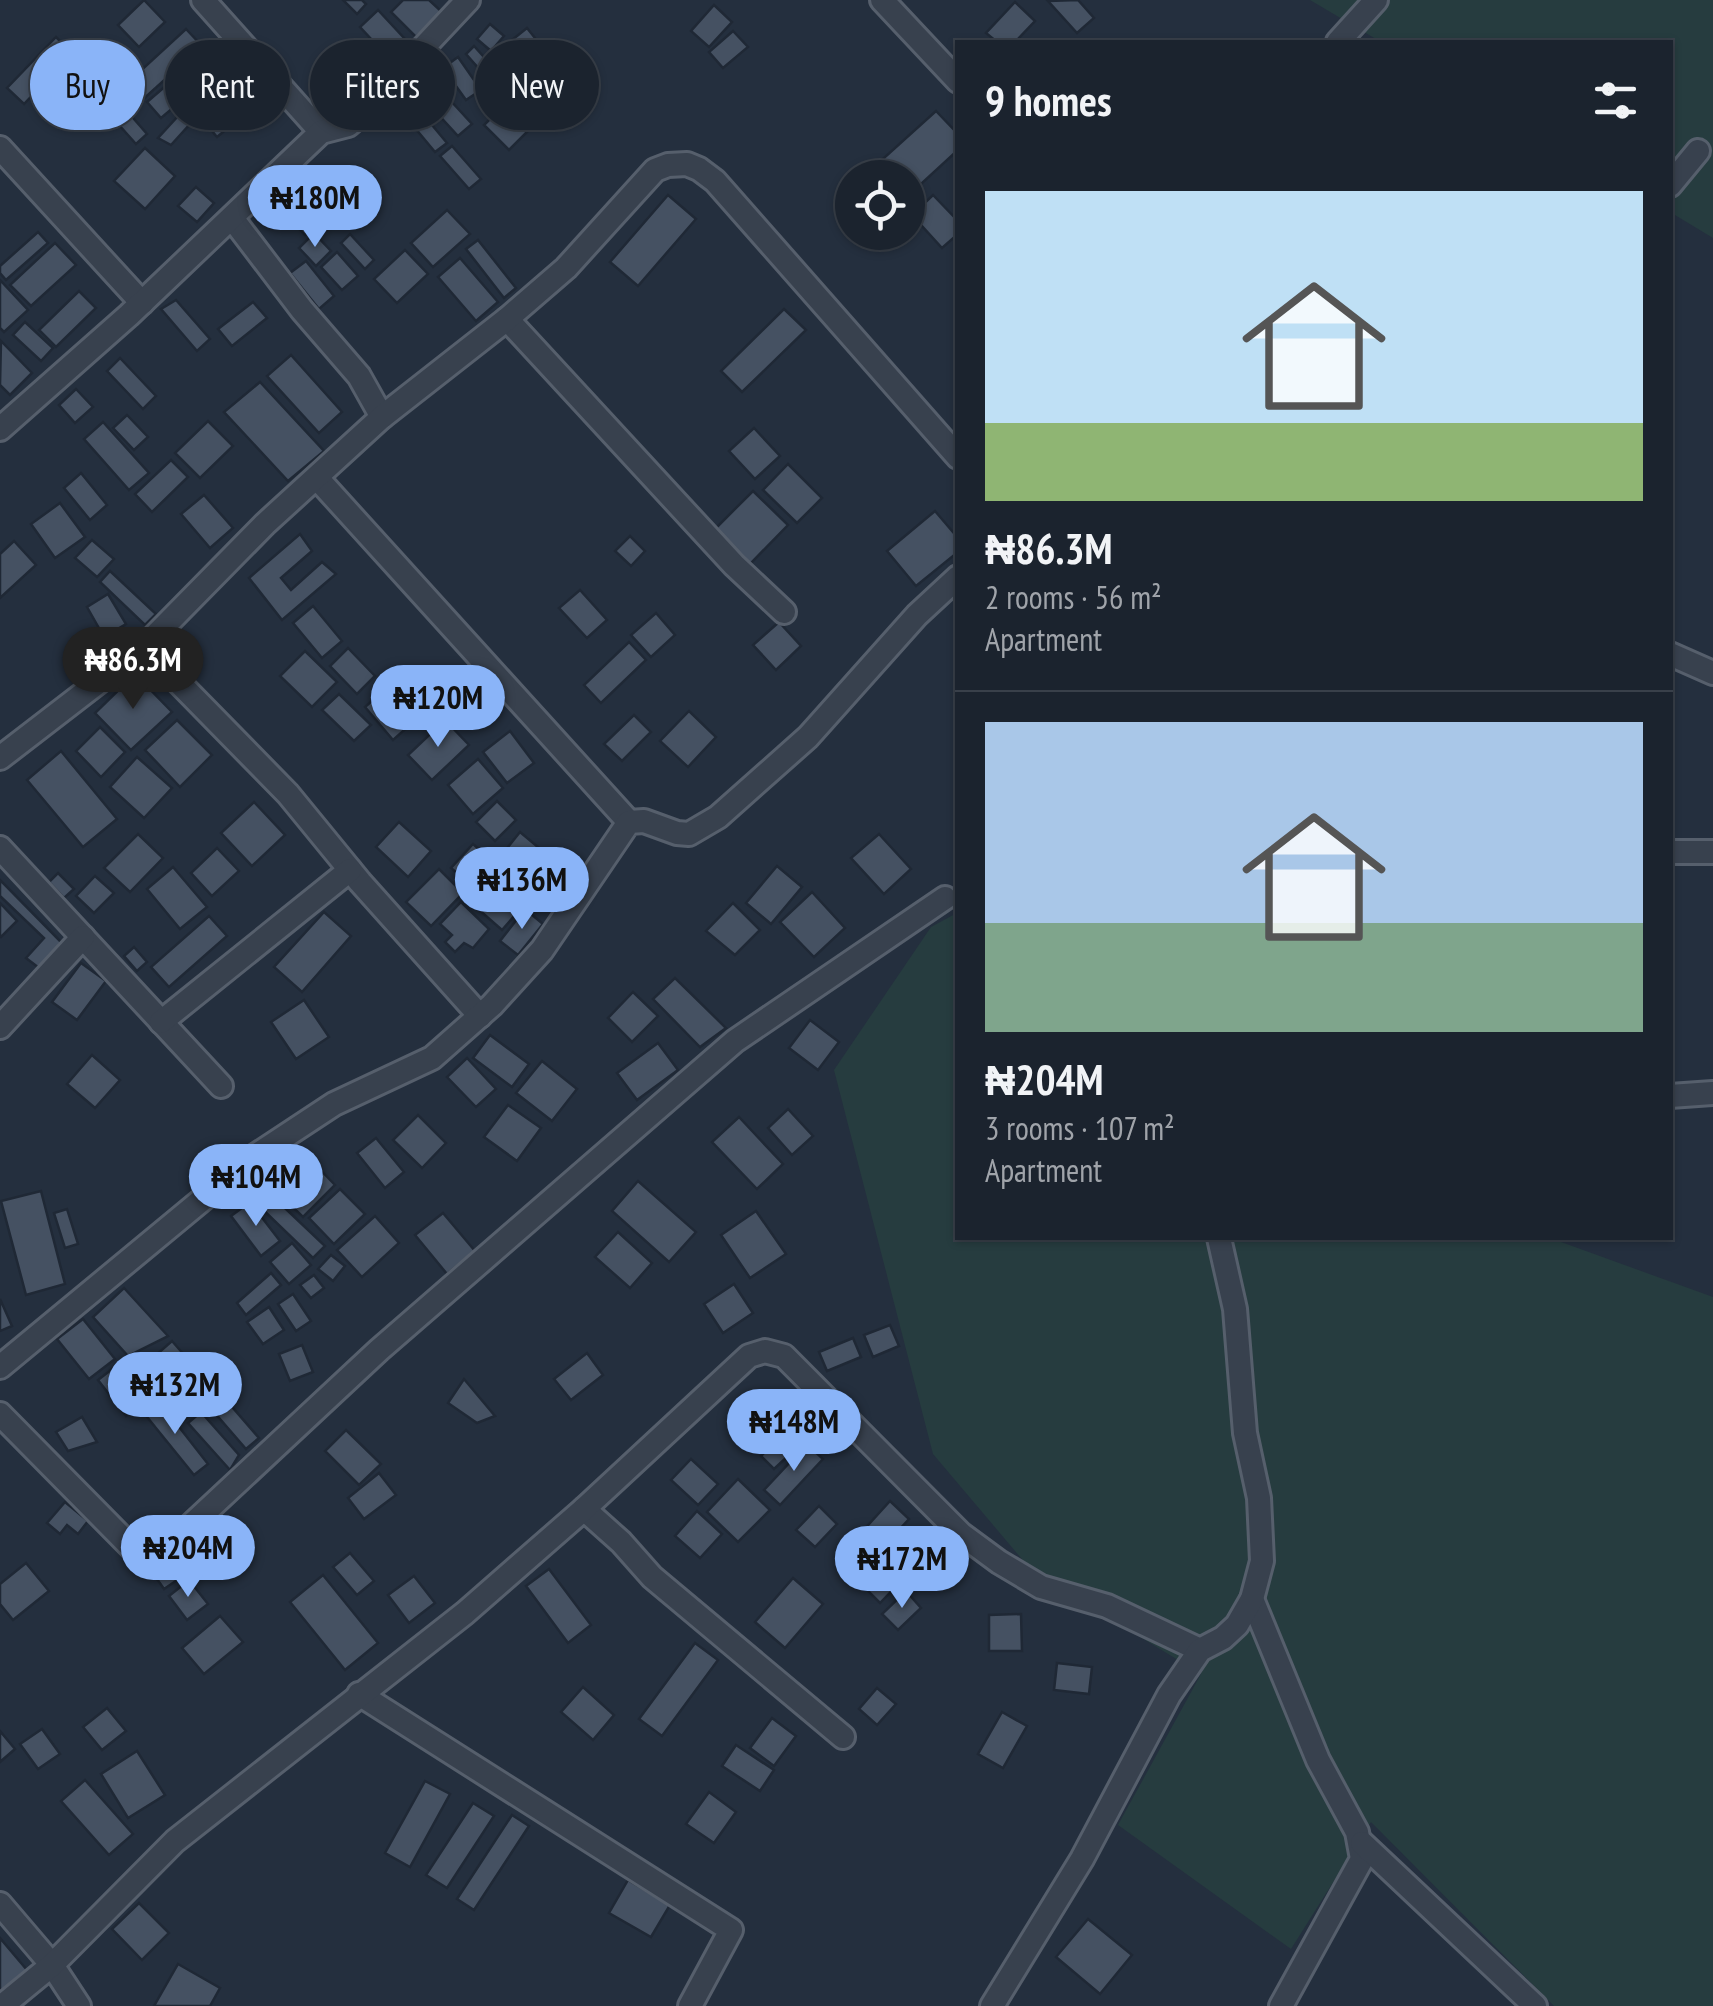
<!DOCTYPE html>
<html lang="en">
<head>
<meta charset="utf-8">
<style>
  body { margin:0; font-family:"PT Sans Narrow",sans-serif; background:#242b36; color:#f1f3f6; height:100vh; display:flex; flex-direction:column; font-size:38px; white-space:nowrap }
  * { box-sizing:border-box; margin:0 }
  p { font-size:32px; color:#a0a4aa }
  .icon { flex:none; width:55px; height:55px; fill:none; stroke:currentColor; stroke-width:2; stroke-linecap:round; stroke-linejoin:round }
  .map { position:relative; flex:1; overflow:hidden }
  .panel { position:absolute; left:955px; top:40px; width:718px; height:1200px; display:flex; flex-direction:column; background:#1b232e; border-radius:0px; box-shadow:0 2px 8px #0004,0 0 0 2px #39404a }
  .panel>* { flex:none }
  .guide { position:absolute; left:30px; top:40px; width:775px; height:90px; display:flex; gap:20px }
  .controls { position:absolute; left:835px; top:160px; display:grid; gap:20px }
  .controls a { display:grid; place-items:center; width:90px; height:90px; border-radius:50%; background:#1b232e; box-shadow:0 2px 8px #0004,0 0 0 2px #39404a; font-size:50px }
  .price { position:absolute; translate:-50% -85px; padding:0 22px; border-radius:35px; background:#8ab4f8; color:#111; font-size:32px; line-height:65px; filter:drop-shadow(0 2px 5px #0008) }
  .price::after { content:''; position:absolute; left:50%; top:60px; width:30px; height:22px; margin-left:-15px; background:inherit; clip-path:polygon(0 0,100% 0,50% 100%) }
  .price.on { background:#222; color:#fff }
  ul { padding:0; list-style:none }
  li { display:grid; align-content:center; gap:20px; height:530px; padding:0 30px }
  li+li { border-top:2px solid #39404a }
  li span { display:grid; place-items:center; height:310px; border-radius:0px; color:#555 }
  li>.icon { margin-inline-start:auto }
  span .icon { width:180px; height:180px; fill:#fffc; stroke-width:1 }
  li b { font-size:42px }
  h2 { display:flex; justify-content:space-between; align-items:center; height:120px; padding:0 30px; font-size:42px }
  .chip { padding:0 35px; border-radius:45px; background:#1b232e; box-shadow:0 2px 8px #0004,0 0 0 2px #39404a; font-size:35px; line-height:90px }
  .chip.on { background:#8ab4f8; color:#111 }
  .map>svg:first-child { display:block }
</style>
</head>
<body>
<div class="map">
<svg width="1713" height="2006" viewBox="0 0 1713 2006">
  <rect width="100%" height="100%" fill="#242f3e"/>
  <g fill="#263c3f">
    <polygon points="1310,0 1713,0 1713,238 1670,212 1670,42 1381,42"/>
    <polygon points="957,913 958,1238 1550,1238 1713,1297 1713,2006 1554,2006 1371,1822 1291,1949 1118,1825 1201,1674 1032,1571 933,1454 834,1070 931,927"/>
  </g>
  <g fill="#455162" stroke="#1f2835" stroke-width="2.5">
    <polygon points="144,0 165,22 139,47 118,25"/>
    <polygon points="343,0 362,0 366,4 357,14"/>
    <polygon points="403,0 429,0 442,12 416,37 391,12"/>
    <polygon points="1078,0 1094,18 1077,33 1048,1"/>
    <polygon points="1015,2 1035,21 1015,42 997,42 986,33"/>
    <polygon points="714,5 732,22 709,47 691,31"/>
    <polygon points="378,10 404,38 386,55 360,27"/>
    <polygon points="490,24 504,36 491,51 477,39"/>
    <polygon points="527,28 547,53 532,65 512,40"/>
    <polygon points="186,29 202,46 139,103 124,86"/>
    <polygon points="733,31 748,47 723,68 709,52"/>
    <polygon points="56,37 72,53 24,104 7,88"/>
    <polygon points="474,46 511,87 502,95 466,54"/>
    <polygon points="335,47 375,81 358,100 319,66"/>
    <polygon points="204,53 218,70 161,118 147,102"/>
    <polygon points="558,55 574,72 548,95 533,77"/>
    <polygon points="458,57 481,90 466,100 443,68"/>
    <polygon points="82,87 99,101 89,113 72,99"/>
    <polygon points="114,96 147,134 136,144 102,106"/>
    <polygon points="450,100 472,124 458,136 436,112"/>
    <polygon points="412,101 447,143 435,152 400,110"/>
    <polygon points="190,103 200,113 171,145 158,138"/>
    <polygon points="505,104 530,129 509,150 484,125"/>
    <polygon points="219,105 234,123 217,137 202,119"/>
    <polygon points="936,111 958,134 958,150 908,196 908,178 886,178 875,166"/>
    <polygon points="452,146 481,179 469,189 440,156"/>
    <polygon points="145,148 175,176 145,209 114,181"/>
    <polygon points="196,187 214,203 197,222 178,206"/>
    <polygon points="668,195 696,219 638,286 610,262"/>
    <polygon points="933,195 958,221 958,234 942,248 912,215"/>
    <polygon points="293,197 317,223 305,235 281,209"/>
    <polygon points="447,210 470,234 433,267 411,243"/>
    <polygon points="38,232 48,243 6,280 0,273 0,266"/>
    <polygon points="314,233 331,251 316,266 299,248"/>
    <polygon points="350,234 374,260 365,269 341,243"/>
    <polygon points="478,240 516,288 504,298 466,249"/>
    <polygon points="55,243 76,265 31,306 10,285"/>
    <polygon points="405,250 428,274 397,303 374,279"/>
    <polygon points="337,252 358,276 342,290 321,267"/>
    <polygon points="460,258 498,302 476,321 438,277"/>
    <polygon points="306,261 334,296 319,309 290,273"/>
    <polygon points="0,280 28,310 4,332 0,328"/>
    <polygon points="79,291 96,308 56,347 39,330"/>
    <polygon points="176,300 210,339 197,351 161,309"/>
    <polygon points="253,302 267,318 232,346 218,329"/>
    <polygon points="784,309 806,330 742,392 721,371"/>
    <polygon points="25,322 53,348 41,361 13,335"/>
    <polygon points="1,341 32,373 10,395 0,385"/>
    <polygon points="291,355 342,412 319,433 267,376"/>
    <polygon points="120,358 156,396 143,409 107,371"/>
    <polygon points="260,382 324,451 288,481 224,412"/>
    <polygon points="76,389 93,407 75,423 59,405"/>
    <polygon points="127,415 148,437 134,450 113,428"/>
    <polygon points="208,421 233,446 200,478 175,453"/>
    <polygon points="103,422 149,473 129,490 84,439"/>
    <polygon points="754,428 780,456 755,479 729,451"/>
    <polygon points="171,460 188,477 152,512 135,494"/>
    <polygon points="788,464 822,498 797,523 763,490"/>
    <polygon points="81,473 107,505 90,520 64,488"/>
    <polygon points="753,491 788,525 749,565 714,530"/>
    <polygon points="204,495 233,528 210,548 181,514"/>
    <polygon points="60,503 85,537 55,558 31,524"/>
    <polygon points="935,511 958,538 958,552 916,586 887,551"/>
    <polygon points="300,534 312,551 281,578 291,590 322,562 336,574 282,620 249,578"/>
    <polygon points="630,536 645,551 631,566 615,551"/>
    <polygon points="92,540 114,559 97,577 75,558"/>
    <polygon points="14,541 36,565 0,598 0,554"/>
    <polygon points="110,571 156,614 145,625 100,582"/>
    <polygon points="580,590 607,620 587,638 559,608"/>
    <polygon points="108,594 126,624 104,637 87,607"/>
    <polygon points="313,606 342,641 322,658 293,623"/>
    <polygon points="656,613 675,635 651,657 631,635"/>
    <polygon points="779,622 801,646 776,670 753,645"/>
    <polygon points="629,642 646,660 601,703 584,685"/>
    <polygon points="348,648 375,676 357,694 330,666"/>
    <polygon points="305,651 337,682 312,707 280,676"/>
    <polygon points="135,674 172,712 131,750 95,713"/>
    <polygon points="389,686 418,718 393,740 365,707"/>
    <polygon points="339,694 371,725 354,741 322,710"/>
    <polygon points="689,711 716,737 688,767 660,741"/>
    <polygon points="634,715 651,732 622,761 604,744"/>
    <polygon points="177,720 212,755 180,787 145,750"/>
    <polygon points="445,720 469,745 432,780 408,755"/>
    <polygon points="100,727 125,752 101,777 76,751"/>
    <polygon points="510,731 534,763 507,783 483,752"/>
    <polygon points="61,751 117,819 83,847 27,780"/>
    <polygon points="137,757 172,788 144,818 110,787"/>
    <polygon points="478,759 503,788 473,814 448,785"/>
    <polygon points="497,801 516,820 495,841 476,822"/>
    <polygon points="254,802 285,835 252,866 221,833"/>
    <polygon points="399,822 431,851 408,877 376,847"/>
    <polygon points="520,832 551,858 533,880 504,852"/>
    <polygon points="138,834 163,858 130,892 104,868"/>
    <polygon points="879,834 911,869 884,894 851,858"/>
    <polygon points="473,844 495,863 473,887 451,868"/>
    <polygon points="217,848 239,871 212,896 191,873"/>
    <polygon points="777,866 802,887 771,924 746,903"/>
    <polygon points="173,867 207,907 180,929 147,889"/>
    <polygon points="439,869 463,893 431,926 406,902"/>
    <polygon points="58,873 74,889 64,898 49,882"/>
    <polygon points="95,876 114,893 94,913 76,896"/>
    <polygon points="0,880 61,942 43,971 26,958 44,938 0,896"/>
    <polygon points="498,887 522,907 502,930 478,909"/>
    <polygon points="812,892 845,928 814,957 780,922"/>
    <polygon points="461,902 489,929 473,948 464,943 455,952 445,942 452,935 440,924"/>
    <polygon points="0,903 17,921 1,937 0,936"/>
    <polygon points="733,903 760,930 735,955 706,931"/>
    <polygon points="525,909 543,924 518,955 500,941"/>
    <polygon points="324,912 351,936 302,992 274,967"/>
    <polygon points="209,916 227,936 169,987 151,967"/>
    <polygon points="134,947 147,962 137,971 124,956"/>
    <polygon points="81,963 106,981 77,1020 52,1002"/>
    <polygon points="675,978 726,1028 700,1047 653,999"/>
    <polygon points="633,992 658,1016 632,1042 608,1018"/>
    <polygon points="304,1000 329,1037 296,1059 271,1022"/>
    <polygon points="810,1020 839,1042 818,1070 789,1048"/>
    <polygon points="490,1035 529,1064 512,1087 473,1058"/>
    <polygon points="658,1043 678,1070 637,1100 617,1073"/>
    <polygon points="92,1055 120,1080 95,1108 67,1084"/>
    <polygon points="467,1058 496,1089 476,1107 447,1077"/>
    <polygon points="542,1061 577,1089 552,1121 516,1093"/>
    <polygon points="508,1105 541,1128 517,1161 484,1137"/>
    <polygon points="788,1109 813,1136 792,1155 768,1128"/>
    <polygon points="418,1115 446,1143 422,1168 393,1140"/>
    <polygon points="739,1117 783,1164 757,1189 712,1142"/>
    <polygon points="376,1138 404,1172 385,1188 357,1153"/>
    <polygon points="304,1153 335,1185 303,1217 271,1186"/>
    <polygon points="638,1181 696,1232 669,1262 612,1211"/>
    <polygon points="340,1189 365,1214 334,1244 309,1218"/>
    <polygon points="41,1191 65,1284 26,1295 1,1201"/>
    <polygon points="268,1192 325,1246 313,1258 257,1204"/>
    <polygon points="250,1202 280,1241 261,1256 231,1216"/>
    <polygon points="67,1209 78,1244 65,1248 54,1213"/>
    <polygon points="756,1211 786,1254 750,1278 721,1235"/>
    <polygon points="443,1213 475,1251 447,1274 415,1235"/>
    <polygon points="375,1216 399,1243 362,1277 337,1250"/>
    <polygon points="618,1232 652,1263 630,1288 595,1257"/>
    <polygon points="292,1243 311,1265 289,1284 270,1262"/>
    <polygon points="331,1255 345,1266 333,1281 318,1269"/>
    <polygon points="271,1273 281,1285 246,1315 237,1303"/>
    <polygon points="314,1275 324,1288 311,1298 300,1285"/>
    <polygon points="734,1284 753,1313 723,1333 704,1304"/>
    <polygon points="124,1288 168,1336 128,1356 93,1317"/>
    <polygon points="293,1294 311,1321 296,1331 278,1304"/>
    <polygon points="0,1299 12,1326 0,1331"/>
    <polygon points="269,1307 284,1330 263,1344 247,1322"/>
    <polygon points="83,1319 115,1359 89,1379 57,1339"/>
    <polygon points="890,1325 899,1346 873,1357 864,1335"/>
    <polygon points="853,1338 861,1357 827,1371 819,1352"/>
    <polygon points="172,1341 193,1365 160,1392 140,1369"/>
    <polygon points="302,1345 313,1372 290,1381 279,1354"/>
    <polygon points="587,1353 603,1375 571,1400 554,1379"/>
    <polygon points="121,1362 149,1398 126,1416 98,1380"/>
    <polygon points="201,1371 259,1438 246,1449 188,1382"/>
    <polygon points="464,1379 495,1416 477,1423 448,1403"/>
    <polygon points="158,1400 208,1464 194,1475 143,1412"/>
    <polygon points="201,1412 239,1455 230,1470 188,1423"/>
    <polygon points="82,1417 97,1442 68,1451 56,1432"/>
    <polygon points="789,1429 802,1443 774,1469 761,1456"/>
    <polygon points="346,1430 381,1464 359,1485 325,1451"/>
    <polygon points="807,1444 823,1459 780,1505 764,1490"/>
    <polygon points="691,1459 718,1484 698,1505 671,1480"/>
    <polygon points="379,1473 396,1495 364,1519 348,1498"/>
    <polygon points="738,1479 770,1510 738,1542 707,1512"/>
    <polygon points="890,1501 909,1519 858,1575 839,1557"/>
    <polygon points="65,1502 88,1521 78,1534 67,1525 60,1534 47,1523"/>
    <polygon points="819,1506 837,1524 815,1547 796,1530"/>
    <polygon points="697,1511 722,1534 700,1558 675,1536"/>
    <polygon points="350,1553 374,1581 357,1595 333,1567"/>
    <polygon points="886,1556 907,1575 880,1603 860,1583"/>
    <polygon points="26,1563 49,1591 13,1620 0,1604 0,1584"/>
    <polygon points="179,1563 186,1574 164,1589 157,1579"/>
    <polygon points="549,1569 591,1625 568,1643 526,1586"/>
    <polygon points="323,1575 378,1643 345,1670 290,1602"/>
    <polygon points="414,1576 435,1603 409,1623 388,1595"/>
    <polygon points="793,1578 823,1604 785,1648 755,1622"/>
    <polygon points="189,1580 208,1604 187,1620 169,1596"/>
    <polygon points="906,1591 921,1608 898,1630 882,1614"/>
    <polygon points="1021,1614 1022,1651 989,1651 989,1615"/>
    <polygon points="220,1616 243,1642 204,1674 182,1648"/>
    <polygon points="695,1643 718,1660 662,1736 639,1719"/>
    <polygon points="1057,1663 1092,1667 1089,1694 1054,1690"/>
    <polygon points="583,1687 614,1715 593,1740 561,1712"/>
    <polygon points="877,1688 896,1704 877,1725 859,1709"/>
    <polygon points="107,1708 126,1731 102,1750 83,1727"/>
    <polygon points="1002,1712 1027,1726 1003,1768 978,1754"/>
    <polygon points="772,1718 796,1736 774,1766 750,1748"/>
    <polygon points="42,1729 60,1754 38,1769 20,1744"/>
    <polygon points="0,1731 15,1749 0,1762"/>
    <polygon points="736,1745 774,1770 760,1791 722,1766"/>
    <polygon points="137,1751 165,1795 128,1818 101,1774"/>
    <polygon points="85,1780 133,1834 109,1855 61,1801"/>
    <polygon points="425,1781 450,1794 410,1867 385,1853"/>
    <polygon points="709,1792 736,1812 714,1843 686,1824"/>
    <polygon points="473,1803 494,1816 447,1888 426,1875"/>
    <polygon points="512,1815 529,1826 474,1910 457,1899"/>
    <polygon points="628,1880 670,1905 651,1937 609,1913"/>
    <polygon points="139,1903 169,1933 142,1960 112,1929"/>
    <polygon points="1088,1919 1132,1955 1100,1994 1056,1957"/>
    <polygon points="0,1938 27,1970 0,1992"/>
    <polygon points="178,1964 220,1988 210,2006 154,2006"/>
  </g>
  <g fill="none" stroke-linecap="round" stroke-linejoin="round">
    <g stroke="#565f6c" stroke-width="28">
      <g id="minor">
        <polyline points="203,0 321,132"/>
        <polyline points="882,0 958,81"/>
        <polyline points="1338,42 1376,0"/>
        <polyline points="0,148 142,303"/>
        <polyline points="1670,185 1698,151"/>
        <polyline points="232,218 302,310 359,376 382,417"/>
        <polyline points="507,319 734,565 784,612"/>
        <polyline points="0,429 129,315 321,132 348,125 360,115 468,0"/>
        <polyline points="317,478 629,822"/>
        <polyline points="144,647 288,794 360,882 480,1016"/>
        <polyline points="1670,654 1713,673"/>
        <polyline points="0,758 144,647 265,524 382,417 507,319 566,268 655,170 668,165 687,164 699,169 715,181 958,457"/>
        <polyline points="0,848 221,1086"/>
        <polyline points="1670,852 1713,852"/>
        <polyline points="161,1022 350,870"/>
        <polyline points="0,1027 83,937"/>
        <polyline points="1670,1096 1713,1093"/>
        <polyline points="0,1367 255,1156 334,1104 432,1058 492,1005 542,950 629,822 644,821 677,833 689,834 718,817 808,737 917,615 958,577"/>
        <polyline points="0,1414 141,1557 158,1556 379,1350 735,1041 945,898"/>
        <polyline points="584,1509 621,1542 652,1577 843,1737"/>
        <polyline points="1252,1599 1318,1760 1357,1832 1362,1859 1281,2006"/>
        <polyline points="359,1694 731,1930 690,2006"/>
        <polyline points="1362,1843 1535,2006"/>
        <polyline points="0,1904 52,1965 79,2006"/>
        <polyline points="2,2006 52,1965 175,1841 465,1613 584,1509 749,1356 765,1351 784,1356 961,1534 999,1562 1041,1587 1107,1606 1200,1650"/>
        <polyline points="992,2006 1082,1859 1169,1695 1200,1650 1223,1638 1237,1625 1252,1599 1262,1561 1259,1498 1245,1433 1235,1309 1219,1238"/>
      </g>
    </g>
    <use href="#minor" stroke="#38414e" stroke-width="22"/>
  </g>
</svg>
<div class="controls">
<a><svg class="icon" aria-label="locate" viewBox="0 0 24 24"><circle cx="12" cy="12" r="6"/><path d="M12 2v4M12 18v4M2 12h4M18 12h4"/></svg></a>
</div>
<b class="price" style="left:315px;top:250px">₦180M</b>
<b class="price on" style="left:133px;top:712px">₦86.3M</b>
<b class="price" style="left:438px;top:750px">₦120M</b>
<b class="price" style="left:522px;top:932px">₦136M</b>
<b class="price" style="left:256px;top:1229px">₦104M</b>
<b class="price" style="left:175px;top:1437px">₦132M</b>
<b class="price" style="left:794px;top:1474px">₦148M</b>
<b class="price" style="left:188px;top:1600px">₦204M</b>
<b class="price" style="left:902px;top:1611px">₦172M</b>
<div class="guide">
<a class="chip on">Buy</a>
<a class="chip">Rent</a>
<a class="chip">Filters</a>
<a class="chip">New</a>
</div>
<section class="panel">
<h2>9 homes<svg class="icon" aria-label="filters" viewBox="0 0 24 24"><path d="M4 7h16M4 17h16"/><circle cx="9" cy="7" r="2"/><circle cx="15" cy="17" r="2"/></svg></h2>
<ul>
<li><span style="background:linear-gradient(#bfe0f5 75%,#8fb573 0)"><svg class="icon" aria-label="home" viewBox="0 0 24 24"><path d="M3 11l9-7 9 7M6 9v11h12V9"/></svg></span><div><b>₦86.3M</b><p>2 rooms · 56 m²</p><p>Apartment</p></div></li>
<li><span style="background:linear-gradient(#a9c7e8 65%,#7fa58c 0)"><svg class="icon" aria-label="home" viewBox="0 0 24 24"><path d="M3 11l9-7 9 7M6 9v11h12V9"/></svg></span><div><b>₦204M</b><p>3 rooms · 107 m²</p><p>Apartment</p></div></li>
</ul>
</section>
</div>
</body>
</html>
